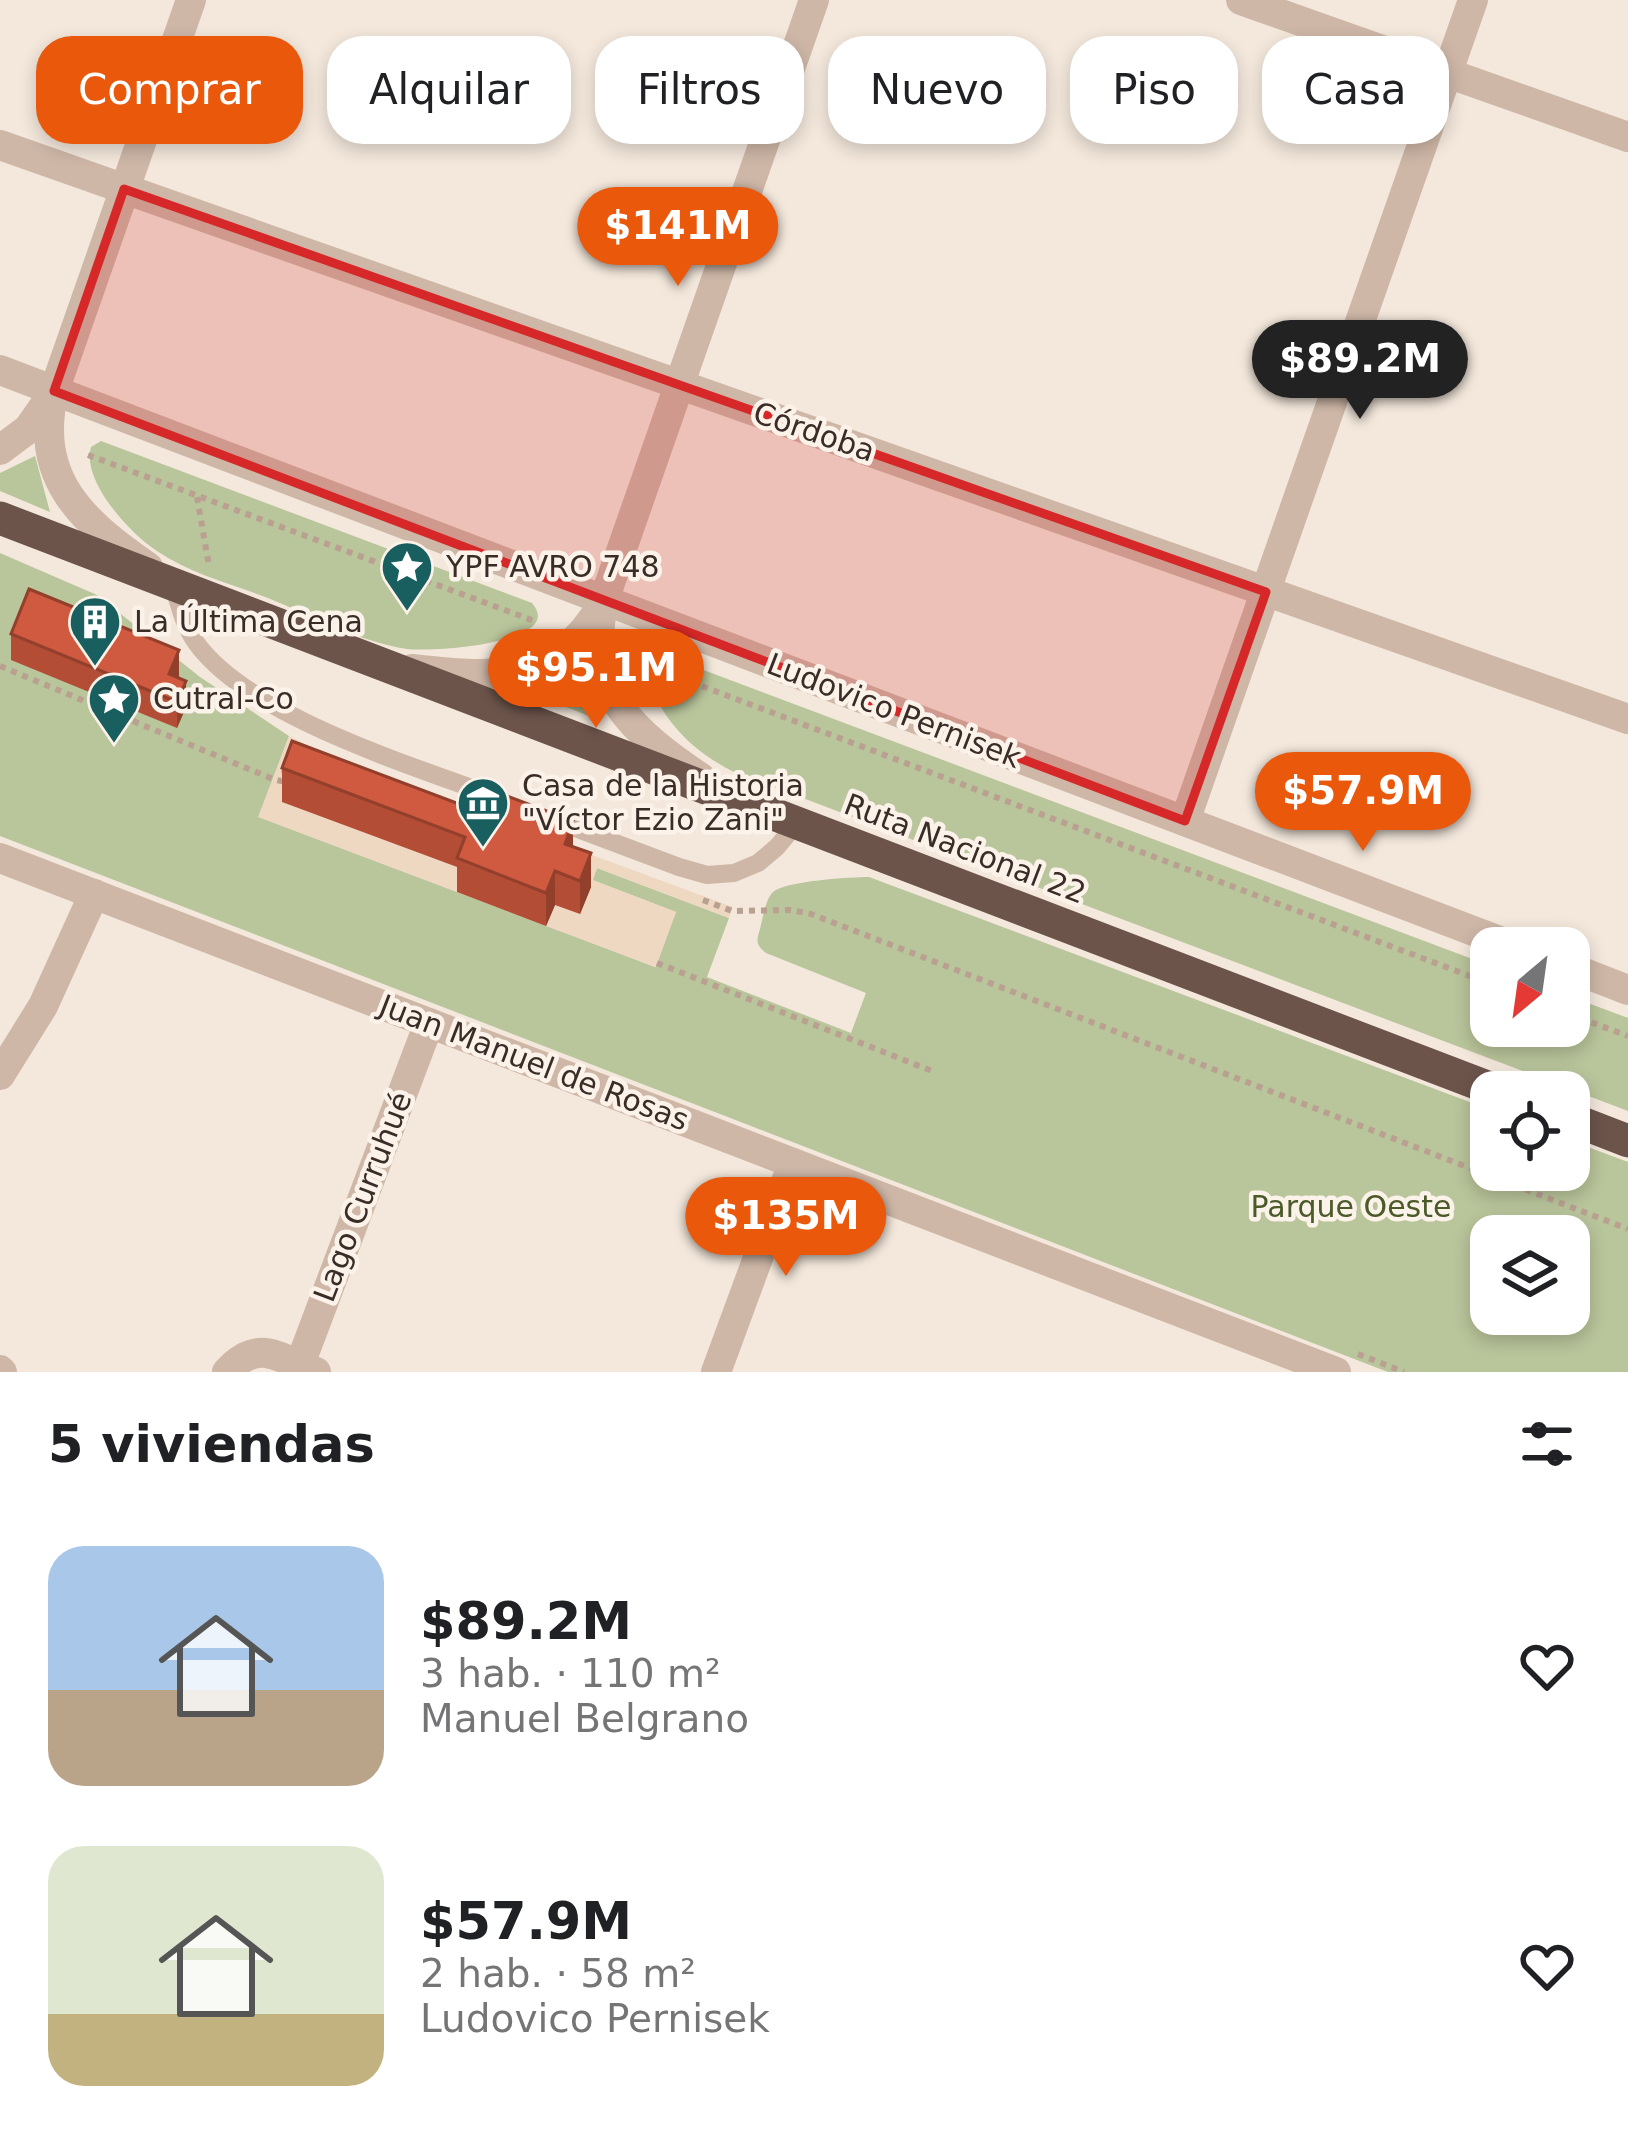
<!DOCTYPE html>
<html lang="es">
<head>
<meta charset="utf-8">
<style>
  body { margin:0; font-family:"DejaVu Sans",sans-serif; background:#f6f6f6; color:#202124; height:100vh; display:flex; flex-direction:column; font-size:45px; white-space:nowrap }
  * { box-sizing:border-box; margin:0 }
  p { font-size:39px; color:#757577 }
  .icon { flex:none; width:66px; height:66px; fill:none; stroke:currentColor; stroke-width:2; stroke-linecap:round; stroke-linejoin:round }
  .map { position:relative; height:1372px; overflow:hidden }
  .side { display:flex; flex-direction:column; background:#fff; flex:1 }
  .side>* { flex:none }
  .banner { position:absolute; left:36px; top:36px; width:1557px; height:108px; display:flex; gap:24px }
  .needle { width:78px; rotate:209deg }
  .tools { position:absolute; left:1470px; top:927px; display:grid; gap:24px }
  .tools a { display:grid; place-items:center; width:120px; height:120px; border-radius:24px; background:#fff; box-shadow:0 6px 18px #0003; font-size:60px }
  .price { position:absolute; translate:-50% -102px; padding:0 27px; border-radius:42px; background:#ea580c; color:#fff; font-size:39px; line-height:78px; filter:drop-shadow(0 3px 6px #0008) }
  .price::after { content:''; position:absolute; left:50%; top:72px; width:36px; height:27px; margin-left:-18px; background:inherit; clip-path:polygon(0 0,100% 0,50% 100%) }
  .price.on { background:#222; color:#fff }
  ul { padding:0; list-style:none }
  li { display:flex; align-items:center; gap:36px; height:300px; padding:0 48px }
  li span { display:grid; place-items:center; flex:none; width:336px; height:240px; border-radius:36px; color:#555 }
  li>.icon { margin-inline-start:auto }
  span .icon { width:144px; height:144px; fill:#fffc; stroke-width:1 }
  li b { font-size:51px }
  h2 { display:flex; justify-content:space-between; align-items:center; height:144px; padding:0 48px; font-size:51px }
  .pill { padding:0 42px; border-radius:36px; background:#fff; box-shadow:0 6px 18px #0003; font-size:42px; line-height:108px }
  .pill.on { background:#ea580c; color:#fff }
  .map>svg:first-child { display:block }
</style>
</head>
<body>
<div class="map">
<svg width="1628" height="1372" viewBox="0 0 1628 1372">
  <rect width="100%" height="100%" fill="#f4e8dc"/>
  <g fill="#b9c59b" fill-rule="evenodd">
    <path d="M101,441L532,603C568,644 428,652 407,649C360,642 312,616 268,598C231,584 189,573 157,551C130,534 81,480 91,447Z"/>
    <polygon points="35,456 50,512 0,491 0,473"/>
    <path d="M0,553L97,595L200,677L289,736L259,817L655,967L676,912L592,880L597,868L729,918L707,977L851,1033L866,993L766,953C756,945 756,941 760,929C763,918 765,900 773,892C785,881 851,877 869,877L1491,1110V1170H1569V1140L1628,1162V1372H1388L0,836ZM1491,1236H1569V1314H1491Z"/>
    <path d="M661,654L1491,966V1026H1569V996L1628,1018V1111L734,772C690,750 658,717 645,669L649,658Z"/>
    <polygon points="584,659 601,721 529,692"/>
  </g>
  <polygon fill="#eed8c2" points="289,736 351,766 733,907 729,918 597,868 593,880 676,912 656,967 546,926 555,905 580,914 590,887 283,802 465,870 457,892 258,817"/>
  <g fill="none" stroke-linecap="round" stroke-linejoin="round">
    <g stroke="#baa091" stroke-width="6" stroke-dasharray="6 6" stroke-linecap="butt">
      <polyline points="88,455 537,622"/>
      <polyline points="197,497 209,566"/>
      <polyline points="646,665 1491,984"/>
      <polyline points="0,666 273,779 281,781 284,772"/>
      <polyline points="703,900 732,911 790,910 811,914 1628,1229"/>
      <polyline points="657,963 932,1071"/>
      <polyline points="1569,1014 1628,1036"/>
      <polyline points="1358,1354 1404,1372"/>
    </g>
    <g stroke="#ceb7a7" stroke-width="18">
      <path d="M173,584C179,605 184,626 197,644C252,718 415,766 501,799"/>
      <polyline points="554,820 679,867 707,875 734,873 758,863 777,847 797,823"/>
    </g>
    <g stroke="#ceb7a7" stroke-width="30">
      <polyline points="1241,0 1628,137"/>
      <polyline points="0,145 1628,719"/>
      <path d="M412,669C489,678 557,683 601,606"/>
      <path d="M701,778C633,732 583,690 604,600L814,0"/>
      <polyline points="1185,821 1473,0"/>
      <polyline points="0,1075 43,1006 94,894"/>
      <polyline points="0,1370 2,1372"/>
      <path d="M227,1372C258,1337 279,1358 316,1372"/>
      <polyline points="297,1372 429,1023"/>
      <polyline points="716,1372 793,1163"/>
    </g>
    <g stroke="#ceb7a7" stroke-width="30">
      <polyline points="0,370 1518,948"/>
      <polyline points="0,450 28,429 49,399"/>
      <path d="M148,567C83,522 32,478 54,391L191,0"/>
      <polyline points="0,858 1336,1372"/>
      <polyline points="1569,967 1628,990"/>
    </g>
    <g stroke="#6c544b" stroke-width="33">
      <polyline points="0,518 1500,1092"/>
      <polyline points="1569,1118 1628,1141"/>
    </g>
  </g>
  <g fill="#b34d36">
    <polygon points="11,634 179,676 186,707 177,728 11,660"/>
    <polygon points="282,768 475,810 573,847 591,887 580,914 555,905 546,926 457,892 457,867 282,802"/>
  </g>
  <g fill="#923f2c">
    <polygon points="179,650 179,676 169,700 169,674"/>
    <polygon points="186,681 186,707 177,728 177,702"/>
    <polygon points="573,821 573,854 565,877 565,844"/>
    <polygon points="591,853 591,887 580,914 580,881"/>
    <polygon points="555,871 555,905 546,926 546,893"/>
  </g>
  <g fill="#d05a3f" stroke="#923f2c" stroke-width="3">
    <polygon points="29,589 179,650 169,674 186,681 177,702 11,634"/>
    <polygon points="292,741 475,810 483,787 573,821 565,844 591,853 580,881 555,871 546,893 457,858 465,837 282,768"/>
  </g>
  <path fill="#d62828" fill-opacity="0.2" stroke="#d62828" stroke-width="9" stroke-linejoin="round" d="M124,189L1266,592L1185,821L54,391Z"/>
  <defs>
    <g id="sight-pin" transform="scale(2.7)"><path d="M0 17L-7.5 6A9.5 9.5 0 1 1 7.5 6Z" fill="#1a5f5f" stroke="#fbf2e9"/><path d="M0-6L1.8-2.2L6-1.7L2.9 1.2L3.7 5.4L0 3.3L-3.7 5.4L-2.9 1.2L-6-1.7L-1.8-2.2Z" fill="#fff"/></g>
    <g id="building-pin" transform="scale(2.7)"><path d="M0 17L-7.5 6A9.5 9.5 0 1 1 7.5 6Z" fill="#1a5f5f" stroke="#fbf2e9"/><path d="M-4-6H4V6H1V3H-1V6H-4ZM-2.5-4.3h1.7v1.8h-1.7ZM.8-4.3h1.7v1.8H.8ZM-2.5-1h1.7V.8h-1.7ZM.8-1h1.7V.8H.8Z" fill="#fff"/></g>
    <g id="museum-pin" transform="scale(2.7)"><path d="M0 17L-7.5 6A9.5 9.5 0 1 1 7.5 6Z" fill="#1a5f5f" stroke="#fbf2e9"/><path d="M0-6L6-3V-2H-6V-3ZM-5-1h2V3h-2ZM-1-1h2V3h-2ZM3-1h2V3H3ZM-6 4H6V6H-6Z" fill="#fff"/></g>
  </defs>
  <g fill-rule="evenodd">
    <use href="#sight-pin" x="407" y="567"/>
    <use href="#building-pin" x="95" y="622"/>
    <use href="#sight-pin" x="114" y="699"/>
    <use href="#museum-pin" x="483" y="803"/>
  </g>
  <g text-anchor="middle" stroke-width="9" stroke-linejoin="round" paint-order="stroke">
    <g font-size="30" fill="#3a2d28" stroke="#fbf2e9">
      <text transform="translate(814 432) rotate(19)" y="10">Córdoba</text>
      <text transform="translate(894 711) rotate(21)" y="10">Ludovico Pernisek</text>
      <text transform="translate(965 849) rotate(21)" y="10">Ruta Nacional 22</text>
      <text transform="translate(534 1063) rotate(21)" y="10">Juan Manuel de Rosas</text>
      <text transform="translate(363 1197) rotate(-69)" y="10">Lago Curruhué</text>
    </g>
    <g font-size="30" fill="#3a2d28" stroke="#fbf2e9" text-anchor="start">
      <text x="446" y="577">YPF AVRO 748</text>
      <text x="134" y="632">La Última Cena</text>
      <text x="153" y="709">Cutral-Co</text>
      <text x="522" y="796">Casa de la Historia<tspan x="522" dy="34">"Víctor Ezio Zani"</tspan></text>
    </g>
    <g font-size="30" fill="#4b5a29" stroke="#fbf2e9">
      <text x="1351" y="1217">Parque Oeste</text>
    </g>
  </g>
</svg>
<div class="tools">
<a><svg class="needle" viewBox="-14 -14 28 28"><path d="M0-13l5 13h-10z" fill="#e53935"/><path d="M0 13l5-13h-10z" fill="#757577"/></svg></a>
<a><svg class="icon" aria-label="locate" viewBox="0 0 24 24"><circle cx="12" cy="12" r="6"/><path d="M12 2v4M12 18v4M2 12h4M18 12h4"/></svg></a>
<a><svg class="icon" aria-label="layers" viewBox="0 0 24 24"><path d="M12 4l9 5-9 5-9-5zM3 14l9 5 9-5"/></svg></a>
</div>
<b class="price" style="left:678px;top:289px">$141M</b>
<b class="price on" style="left:1360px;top:422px">$89.2M</b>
<b class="price" style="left:596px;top:731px">$95.1M</b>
<b class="price" style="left:1363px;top:854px">$57.9M</b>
<b class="price" style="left:786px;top:1279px">$135M</b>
<div class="banner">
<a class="pill on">Comprar</a>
<a class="pill">Alquilar</a>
<a class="pill">Filtros</a>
<a class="pill">Nuevo</a>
<a class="pill">Piso</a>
<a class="pill">Casa</a>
</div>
</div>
<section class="side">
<h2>5 viviendas<svg class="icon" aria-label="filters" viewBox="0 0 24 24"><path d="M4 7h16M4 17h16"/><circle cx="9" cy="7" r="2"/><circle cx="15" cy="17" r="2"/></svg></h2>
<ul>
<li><span style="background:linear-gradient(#a9c7e8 60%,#b9a48a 0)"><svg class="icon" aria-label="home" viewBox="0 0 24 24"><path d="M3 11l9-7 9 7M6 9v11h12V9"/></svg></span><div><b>$89.2M</b><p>3 hab. · 110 m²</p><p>Manuel Belgrano</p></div><svg class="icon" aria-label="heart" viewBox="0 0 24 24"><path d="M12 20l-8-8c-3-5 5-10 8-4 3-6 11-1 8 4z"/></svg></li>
<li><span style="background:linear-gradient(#dfe7d0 70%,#c2b280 0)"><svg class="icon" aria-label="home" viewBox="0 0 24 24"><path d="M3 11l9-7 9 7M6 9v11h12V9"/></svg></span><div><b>$57.9M</b><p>2 hab. · 58 m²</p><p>Ludovico Pernisek</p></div><svg class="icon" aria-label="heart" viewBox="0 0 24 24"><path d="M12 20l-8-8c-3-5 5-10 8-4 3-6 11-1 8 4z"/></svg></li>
</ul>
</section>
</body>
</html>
